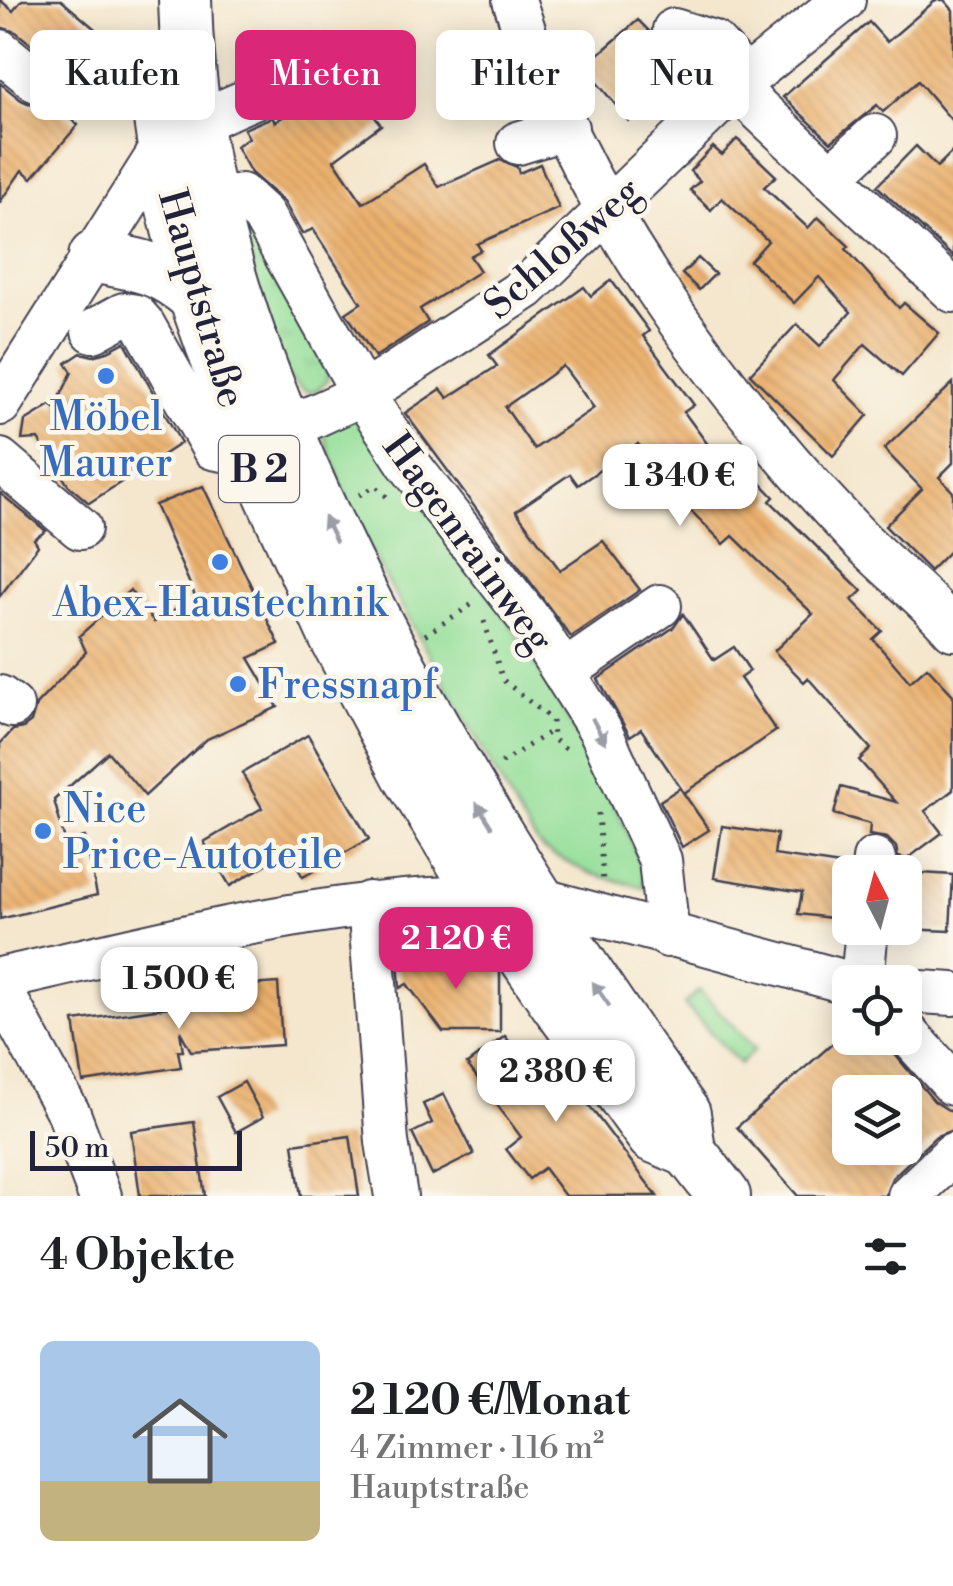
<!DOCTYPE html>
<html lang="de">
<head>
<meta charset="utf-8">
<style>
  body { margin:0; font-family:"Libre Bodoni",serif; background:#f6f6f6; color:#202124; height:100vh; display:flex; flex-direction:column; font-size:38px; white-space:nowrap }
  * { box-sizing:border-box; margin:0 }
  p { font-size:32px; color:#757577 }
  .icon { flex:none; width:55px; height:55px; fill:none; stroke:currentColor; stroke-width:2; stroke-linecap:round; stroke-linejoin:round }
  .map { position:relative; height:1196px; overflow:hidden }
  .details { display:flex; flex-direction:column; background:#fff; flex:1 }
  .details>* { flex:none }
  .banner { position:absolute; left:30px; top:30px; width:895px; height:90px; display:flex; gap:20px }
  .needle { width:65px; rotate:354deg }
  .buttons { position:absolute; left:832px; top:855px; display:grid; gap:20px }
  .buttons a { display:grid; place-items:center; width:90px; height:90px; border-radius:15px; background:#fff; box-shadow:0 5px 25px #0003; font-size:50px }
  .scale { position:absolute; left:30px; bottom:25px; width:212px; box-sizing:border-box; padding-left:10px; border:5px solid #22223b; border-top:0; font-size:28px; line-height:35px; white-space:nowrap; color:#22223b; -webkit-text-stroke:8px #fbf7ec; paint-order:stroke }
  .price { position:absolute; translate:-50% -85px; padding:0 22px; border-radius:20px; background:#fff; color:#222; font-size:32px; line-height:65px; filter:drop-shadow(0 2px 5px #0008) }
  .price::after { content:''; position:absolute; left:50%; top:60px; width:30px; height:22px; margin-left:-15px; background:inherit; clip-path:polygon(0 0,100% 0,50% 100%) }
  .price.on { background:#db2777; color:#fff }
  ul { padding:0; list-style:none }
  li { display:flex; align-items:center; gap:30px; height:250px; padding:0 40px }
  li+li { border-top:2px solid #e0e0e0 }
  li span { display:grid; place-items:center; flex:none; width:280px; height:200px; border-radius:15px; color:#555 }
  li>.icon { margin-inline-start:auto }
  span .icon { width:120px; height:120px; fill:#fffc; stroke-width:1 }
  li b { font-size:42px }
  h2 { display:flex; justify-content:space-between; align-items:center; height:120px; padding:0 40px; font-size:42px }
  .pill { padding:0 35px; border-radius:15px; background:#fff; box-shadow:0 5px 25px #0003; font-size:35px; line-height:90px }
  .pill.on { background:#db2777; color:#fff }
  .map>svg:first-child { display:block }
</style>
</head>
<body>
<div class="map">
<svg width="953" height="1196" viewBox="0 0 953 1196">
  <defs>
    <pattern id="grass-tufts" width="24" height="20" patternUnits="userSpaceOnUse" patternTransform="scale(2.5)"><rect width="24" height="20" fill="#95df9a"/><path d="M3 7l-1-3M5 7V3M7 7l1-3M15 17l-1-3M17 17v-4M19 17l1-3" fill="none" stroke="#80bf86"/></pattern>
    <pattern id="building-back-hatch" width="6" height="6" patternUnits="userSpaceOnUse" patternTransform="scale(2.5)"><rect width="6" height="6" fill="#ebb16e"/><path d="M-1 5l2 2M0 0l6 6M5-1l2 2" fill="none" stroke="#c99860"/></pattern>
  </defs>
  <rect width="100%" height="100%" fill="#fbf7ec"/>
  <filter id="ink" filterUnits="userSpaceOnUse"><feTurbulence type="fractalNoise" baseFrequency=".01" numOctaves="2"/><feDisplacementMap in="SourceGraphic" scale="20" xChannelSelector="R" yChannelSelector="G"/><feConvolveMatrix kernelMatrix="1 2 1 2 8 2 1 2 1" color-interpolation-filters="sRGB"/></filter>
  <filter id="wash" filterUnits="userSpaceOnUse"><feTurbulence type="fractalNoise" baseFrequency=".0048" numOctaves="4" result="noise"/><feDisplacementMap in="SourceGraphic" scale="40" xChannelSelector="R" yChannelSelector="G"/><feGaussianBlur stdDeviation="2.25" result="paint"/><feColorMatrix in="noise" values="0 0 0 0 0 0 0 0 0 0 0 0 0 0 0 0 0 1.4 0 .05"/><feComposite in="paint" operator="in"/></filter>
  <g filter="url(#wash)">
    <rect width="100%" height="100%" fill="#f4e7ce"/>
    <g fill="url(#grass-tufts)" stroke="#5c806a" stroke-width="2.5">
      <path d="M256,219L327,362L328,379C286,442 248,260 242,236Z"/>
      <polygon points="699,990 755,1049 740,1064 684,1004"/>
    </g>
    <path fill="#95df9a" stroke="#5c806a" stroke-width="2.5" d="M362,403C442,523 529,641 595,769C615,806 639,847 645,888L589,873L542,849L523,822L356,525L321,427Z"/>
    <g id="blocks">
      <g fill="url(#building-back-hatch)" fill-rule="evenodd">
        <polygon points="0,0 13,11 22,0 61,0 95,29 82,44 114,50 109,77 98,75 64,114 78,125 32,178 22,170 0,202 0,83 21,100 34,106 45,105 56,97 62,84 60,71 53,62 16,32 0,27"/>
        <polygon points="936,0 944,0 953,10 953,122 918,81 883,112 877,105 831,142 783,97 869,22 887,42"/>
        <polygon points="638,20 650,32 656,48 686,60 692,67 629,121 584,67"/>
        <polygon points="328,35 355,70 345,78 381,125 334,160 363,203 424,164 439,187 500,160 517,167 519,173 540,164 559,208 477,244 481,250 470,256 480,271 420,309 428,322 375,357 346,313 361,303 313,229 302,234 284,202 251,173 236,146 249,138 244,129 272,117 275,122 318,94 327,83 322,69 315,59 304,53"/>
        <polygon points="737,139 776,176 764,187 808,228 818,217 849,246 846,249 899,308 904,303 939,333 902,376 865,344 834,380 868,415 833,456 750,374 797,324 820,346 851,312 819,277 794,303 750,261 768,241 722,198 711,210 690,190 700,181 690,171 713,147 722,155"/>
        <polygon points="916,146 937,167 953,151 953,257 877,186"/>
        <polygon points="698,258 715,274 699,290 682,274"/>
        <path d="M611,280L649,331L643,336L694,405L684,412L725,468L736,457L774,497L770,501L862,591L852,600L882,631L873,639L910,682L927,667L953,695V790L925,811L942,833L907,859L898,857L896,847L887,838L869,835L870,824L834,814L841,787L896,802L859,760L871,749L808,678L804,682L774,651L813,614L733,536L724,544L679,499L638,444L578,485L570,474L516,511L560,570L603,541L640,590L571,637L405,413L441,389L448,398L497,366L489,355L584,287L591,296ZM563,366L594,408L534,449L505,407Z"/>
        <polygon points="125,342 181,443 89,503 68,485 38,439 22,440 25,421 51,405 55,408 72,372 66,363 81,353 93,356 104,353"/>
        <polygon points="953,383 953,463 939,477 953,492 953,548 930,571 885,526 922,489 884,449"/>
        <polygon points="203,486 279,644 249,658 278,707 207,739 145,796 108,752 54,800 65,841 85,837 97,895 0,919 0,744 13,730 23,728 31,722 36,705 86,652 79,636 130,590 154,622 196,598 155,505"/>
        <polygon points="0,493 46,531 34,539 38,546 0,596"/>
        <polygon points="683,614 714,660 734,647 750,671 740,678 776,731 684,793 641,729 630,736 598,679 674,627"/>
        <polygon points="308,735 369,839 303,877 288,851 230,886 204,842 262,808 242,773"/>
        <polygon points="680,788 709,830 682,847 660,801"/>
        <polygon points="722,826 777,834 774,855 847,866 840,919 798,914 802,892 714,878"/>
        <polygon points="905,872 953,875 950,931 905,929"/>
        <polygon points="398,959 491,959 500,973 500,1032 443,1032 407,984 400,988"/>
        <polygon points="278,983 282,1045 191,1051 180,1031 183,1051 178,1051 181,1067 83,1082 74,1021 210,1001 209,988"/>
        <polygon points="505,1036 522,1058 542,1043 657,1196 565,1196 544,1168 529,1179 506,1149 521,1137 467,1064"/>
        <path d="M839,1038H881L934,1101L953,1113V1130L936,1136L892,1178L885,1196H798L737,1127ZM850,1092H905V1148H850Z"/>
        <polygon points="244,1082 263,1117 236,1132 217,1097"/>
        <polygon points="444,1094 474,1154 432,1175 412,1133 432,1123 423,1104"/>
        <polygon points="194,1122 205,1196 140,1196 131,1131"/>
        <polygon points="350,1136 359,1196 301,1196 293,1144"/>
      </g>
    </g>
  </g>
  <g filter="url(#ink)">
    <use href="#blocks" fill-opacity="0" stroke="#424051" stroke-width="2.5"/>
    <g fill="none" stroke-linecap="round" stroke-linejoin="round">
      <g stroke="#424051" stroke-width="46">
        <g id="minor">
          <path d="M514,0C578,203 710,380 855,534C886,567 923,594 953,629"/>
          <polyline points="674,30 713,42 747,79"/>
          <polyline points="0,51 37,81"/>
          <polyline points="735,87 953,291"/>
          <polyline points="518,143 567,128"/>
          <polyline points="830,177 875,136"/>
          <polyline points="210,202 241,195 263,215 363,394 408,463 533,624 600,730 660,860 668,936"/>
          <polyline points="93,331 124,314 136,316 143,324 213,448 224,450 245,437 281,423 310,418 363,394 526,288 735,87 844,0"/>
          <polyline points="0,404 162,148 214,115 299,78"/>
          <polyline points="0,460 80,528"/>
          <polyline points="564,672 660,606"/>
          <polyline points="0,697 12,706"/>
          <polyline points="873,872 874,859"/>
          <polyline points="369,903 387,1142 396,1196"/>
          <path d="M0,979C176,940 353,889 535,898L850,983"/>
          <polyline points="862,982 867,928"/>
          <polyline points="0,988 69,1114 100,1196"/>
          <polyline points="905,991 953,994"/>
          <polyline points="905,1031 953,1084"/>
          <polyline points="909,1196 953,1154"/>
        </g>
      </g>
      <g stroke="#424051" stroke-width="56">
        <g id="major">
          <path d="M185,0C190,205 257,379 345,561C441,756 558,937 684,1114L689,1151L724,1196"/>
          <polyline points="159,112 173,209 195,297 245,437 335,636 408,774 483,895 556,1002 653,1136 689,1151"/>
          <path d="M95,257C138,264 161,267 195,297"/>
        </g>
      </g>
      <g stroke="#424051" stroke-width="5" stroke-dasharray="2.5 8" stroke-linecap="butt">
        <polyline points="359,495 376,486 387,497"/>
        <polyline points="484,621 503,680 552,720 553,739 569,751"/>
        <polyline points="425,635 474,603"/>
        <polyline points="501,763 551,731"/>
        <polyline points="598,813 603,882"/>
      </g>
      <use href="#minor" stroke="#fff" stroke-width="42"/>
      <use href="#major" stroke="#fff" stroke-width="52"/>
    </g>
    <defs><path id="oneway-solid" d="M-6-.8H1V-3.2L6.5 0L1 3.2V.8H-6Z" transform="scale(2.5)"/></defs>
    <g fill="#9c9ca7">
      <use href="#oneway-solid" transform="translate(330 529) rotate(-116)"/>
      <use href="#oneway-solid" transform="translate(599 731) rotate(62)"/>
      <use href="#oneway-solid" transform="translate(484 815) rotate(-122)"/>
      <use href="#oneway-solid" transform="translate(601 994) rotate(-125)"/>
    </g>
  </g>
  <g fill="#3f7fe0" stroke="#fbf7ec" stroke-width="4">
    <circle cx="106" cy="376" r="10"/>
    <circle cx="220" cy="562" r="10"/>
    <circle cx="238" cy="684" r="10"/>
    <circle cx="43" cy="831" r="10"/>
  </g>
  <g text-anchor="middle" stroke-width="9" stroke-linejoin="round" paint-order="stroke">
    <rect fill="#fbf7ec" stroke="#636270" stroke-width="2.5" x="219" y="436" width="80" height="66" rx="8"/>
    <g font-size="38" font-weight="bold" fill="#22223b">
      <text x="259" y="482">B 2</text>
    </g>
    <g font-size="40" fill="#22223b" stroke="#fbf7ec">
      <text transform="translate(562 247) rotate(-41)" y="14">Schloßweg</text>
      <text transform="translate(203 298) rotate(74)" y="14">Hauptstraße</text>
      <text transform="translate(469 542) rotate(54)" y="14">Hagenrainweg</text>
    </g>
    <g font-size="40" fill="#366cbe" stroke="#fbf7ec">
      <text x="106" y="430">Möbel<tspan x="106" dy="46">Maurer</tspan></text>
      <text x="220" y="616">Abex-Haustechnik</text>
      <text x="258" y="698" text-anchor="start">Fressnapf</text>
      <text x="63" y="822" text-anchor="start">Nice<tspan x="63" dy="46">Price-Autoteile</tspan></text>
    </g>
  </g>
</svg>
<div class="buttons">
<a><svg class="needle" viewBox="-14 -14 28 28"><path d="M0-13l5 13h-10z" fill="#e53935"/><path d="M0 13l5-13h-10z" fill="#757577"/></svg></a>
<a><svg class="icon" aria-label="locate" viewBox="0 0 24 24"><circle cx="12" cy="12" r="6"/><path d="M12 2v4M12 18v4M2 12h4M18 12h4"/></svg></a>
<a><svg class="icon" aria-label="layers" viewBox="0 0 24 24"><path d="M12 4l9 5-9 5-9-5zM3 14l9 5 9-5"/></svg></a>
</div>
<div class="scale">50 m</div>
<b class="price" style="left:680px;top:529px">1 340 €</b>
<b class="price on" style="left:456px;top:992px">2 120 €</b>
<b class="price" style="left:179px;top:1032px">1 500 €</b>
<b class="price" style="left:556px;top:1125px">2 380 €</b>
<div class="banner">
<a class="pill">Kaufen</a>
<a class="pill on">Mieten</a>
<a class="pill">Filter</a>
<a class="pill">Neu</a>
</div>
</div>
<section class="details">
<h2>4 Objekte<svg class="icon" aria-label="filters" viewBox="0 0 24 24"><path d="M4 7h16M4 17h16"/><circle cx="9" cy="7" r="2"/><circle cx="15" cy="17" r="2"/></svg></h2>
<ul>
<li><span style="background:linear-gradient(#a9c7e8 70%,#c2b280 0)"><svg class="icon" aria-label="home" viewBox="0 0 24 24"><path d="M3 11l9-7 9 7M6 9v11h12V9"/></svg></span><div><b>2 120 €/Monat</b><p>4 Zimmer · 116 m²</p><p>Hauptstraße</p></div></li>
</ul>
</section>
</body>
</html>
